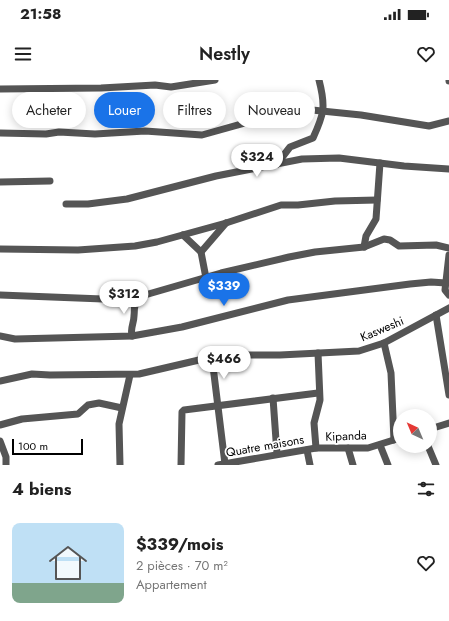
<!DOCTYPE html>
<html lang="fr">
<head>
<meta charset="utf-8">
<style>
  body { margin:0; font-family:Jost,sans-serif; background:#f2f2f2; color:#222; height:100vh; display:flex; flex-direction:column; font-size:15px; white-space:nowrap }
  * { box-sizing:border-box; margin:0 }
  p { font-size:13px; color:#767676 }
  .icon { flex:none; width:22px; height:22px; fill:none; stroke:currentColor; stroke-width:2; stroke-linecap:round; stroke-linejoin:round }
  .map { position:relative; height:385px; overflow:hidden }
  .drawer { display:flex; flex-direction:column; background:#fff; flex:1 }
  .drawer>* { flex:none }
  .top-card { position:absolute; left:12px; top:12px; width:425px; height:36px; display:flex; gap:8px }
  .needle { width:26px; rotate:316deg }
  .controls { position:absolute; left:393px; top:329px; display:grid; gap:8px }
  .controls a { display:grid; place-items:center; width:44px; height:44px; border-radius:50%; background:#fff; box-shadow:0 2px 10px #0003; font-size:20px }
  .scale { position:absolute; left:12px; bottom:10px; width:71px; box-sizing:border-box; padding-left:4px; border:2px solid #000; border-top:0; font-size:11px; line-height:14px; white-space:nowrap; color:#000; -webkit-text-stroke:3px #fff; paint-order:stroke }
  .price { position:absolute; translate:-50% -34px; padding:0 9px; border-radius:14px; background:#fff; color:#222; font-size:13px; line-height:26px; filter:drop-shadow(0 1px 2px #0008) }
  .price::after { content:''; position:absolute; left:50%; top:24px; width:12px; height:9px; margin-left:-6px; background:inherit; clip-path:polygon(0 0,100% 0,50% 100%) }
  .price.current { background:#1a73e8; color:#fff }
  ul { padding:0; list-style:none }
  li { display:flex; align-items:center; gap:12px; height:100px; padding:0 12px }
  li span { display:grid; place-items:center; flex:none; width:112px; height:80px; border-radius:8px; color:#555 }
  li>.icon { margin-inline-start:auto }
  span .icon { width:48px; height:48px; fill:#fffc; stroke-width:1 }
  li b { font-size:17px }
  h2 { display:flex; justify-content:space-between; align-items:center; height:48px; padding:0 12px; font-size:17px }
  .chip { padding:0 14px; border-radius:18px; background:#fff; box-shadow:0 2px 10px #0003; font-size:14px; line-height:36px }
  .chip.current { background:#1a73e8; color:#fff }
  .status { display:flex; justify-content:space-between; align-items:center; height:28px; padding:0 20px; background:#fff; direction:ltr }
  .status svg { height:11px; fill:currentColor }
  header { display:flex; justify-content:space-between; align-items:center; height:52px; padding:0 12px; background:#fff; font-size:18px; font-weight:600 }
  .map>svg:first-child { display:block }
</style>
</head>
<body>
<div class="status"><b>21:58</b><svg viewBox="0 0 49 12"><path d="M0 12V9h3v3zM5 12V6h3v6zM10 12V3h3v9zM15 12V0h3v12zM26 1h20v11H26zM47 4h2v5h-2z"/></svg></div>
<header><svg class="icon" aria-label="menu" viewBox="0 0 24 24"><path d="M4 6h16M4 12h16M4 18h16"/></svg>Nestly<svg class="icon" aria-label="heart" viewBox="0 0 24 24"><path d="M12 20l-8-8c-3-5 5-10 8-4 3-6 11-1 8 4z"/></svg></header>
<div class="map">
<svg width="449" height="385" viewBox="0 0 449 385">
  <rect width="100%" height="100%" fill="#fff"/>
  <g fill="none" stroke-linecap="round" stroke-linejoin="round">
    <g stroke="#555" stroke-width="7">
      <polyline points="449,0 449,1"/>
      <polyline points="0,9 101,8 155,5 171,7 215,0"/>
      <polyline points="0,53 46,54 59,52 95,54 145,51 202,55 266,37 312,30 361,35 429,46 449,41"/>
      <path d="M277,84L290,67L313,58C324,34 326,27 319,0"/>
      <polyline points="0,102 50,101"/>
      <polyline points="66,124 88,124 127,119 216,96 302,79 339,78 404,86 449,89"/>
      <polyline points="183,155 201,172 206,198"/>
      <polyline points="364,167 366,156 376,139 380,83"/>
      <polyline points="0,169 78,170 135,166 157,162 226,143 281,125 298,125 335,121 377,120"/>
      <polyline points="201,172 226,143"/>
      <polyline points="449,175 445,210 449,215"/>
      <polyline points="0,215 103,219 138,217 221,193 289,177 315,172 364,167 384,159 390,160 399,166 436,165 449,168"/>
      <polyline points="436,235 449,315"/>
      <polyline points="0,256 15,259 132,256 182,247 288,220 410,204 431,202 446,203"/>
      <path d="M132,256C130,248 134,243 134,236C135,227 133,226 138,217"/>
      <polyline points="384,263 391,293 394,360"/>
      <polyline points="212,278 225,384"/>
      <polyline points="0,301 32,294 50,295 139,294 199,280 231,275 280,275 359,271 384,263 449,228"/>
      <polyline points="273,318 277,374"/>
      <polyline points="0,345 22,339 78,334 88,325 99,323 122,328"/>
      <polyline points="430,349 449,343"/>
      <polyline points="0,361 6,377 6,385"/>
      <polyline points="380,365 388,385"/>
      <polyline points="428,366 436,385"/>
      <polyline points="316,368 314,343 320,320 318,273"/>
      <polyline points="348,368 353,385"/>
      <polyline points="307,370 310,385"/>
      <polyline points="120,385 119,344 130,295"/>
      <polyline points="181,385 182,332 184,330 318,313"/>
      <polyline points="218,385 316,368 368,368 400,358"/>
    </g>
  </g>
  <g text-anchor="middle" stroke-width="3.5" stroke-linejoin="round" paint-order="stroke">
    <g font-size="12" fill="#000" stroke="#fff">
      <text transform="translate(382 249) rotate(-23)" y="4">Kasweshi</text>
      <text transform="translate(346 356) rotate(-2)" y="4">Kipanda</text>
      <text transform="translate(265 366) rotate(-10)" y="4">Quatre maisons</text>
    </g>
  </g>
</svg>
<div class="controls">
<a><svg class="needle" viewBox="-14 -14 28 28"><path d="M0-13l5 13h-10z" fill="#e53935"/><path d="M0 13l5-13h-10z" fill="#767676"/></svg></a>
</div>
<div class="scale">100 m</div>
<b class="price" style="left:257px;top:98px">$324</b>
<b class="price current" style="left:224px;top:227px">$339</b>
<b class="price" style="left:124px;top:235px">$312</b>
<b class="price" style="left:224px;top:300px">$466</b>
<div class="top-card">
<a class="chip">Acheter</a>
<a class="chip current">Louer</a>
<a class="chip">Filtres</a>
<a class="chip">Nouveau</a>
</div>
</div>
<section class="drawer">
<h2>4 biens<svg class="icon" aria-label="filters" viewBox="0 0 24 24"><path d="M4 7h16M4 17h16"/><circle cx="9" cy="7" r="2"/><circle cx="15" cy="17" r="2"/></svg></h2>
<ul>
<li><span style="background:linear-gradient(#bfe0f5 75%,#7fa58c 0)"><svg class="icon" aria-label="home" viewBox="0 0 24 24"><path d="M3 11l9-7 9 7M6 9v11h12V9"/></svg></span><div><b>$339/mois</b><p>2 pièces · 70 m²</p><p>Appartement</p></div><svg class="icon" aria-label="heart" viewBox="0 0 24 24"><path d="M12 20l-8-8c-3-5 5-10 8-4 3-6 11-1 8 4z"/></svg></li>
</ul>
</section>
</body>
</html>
